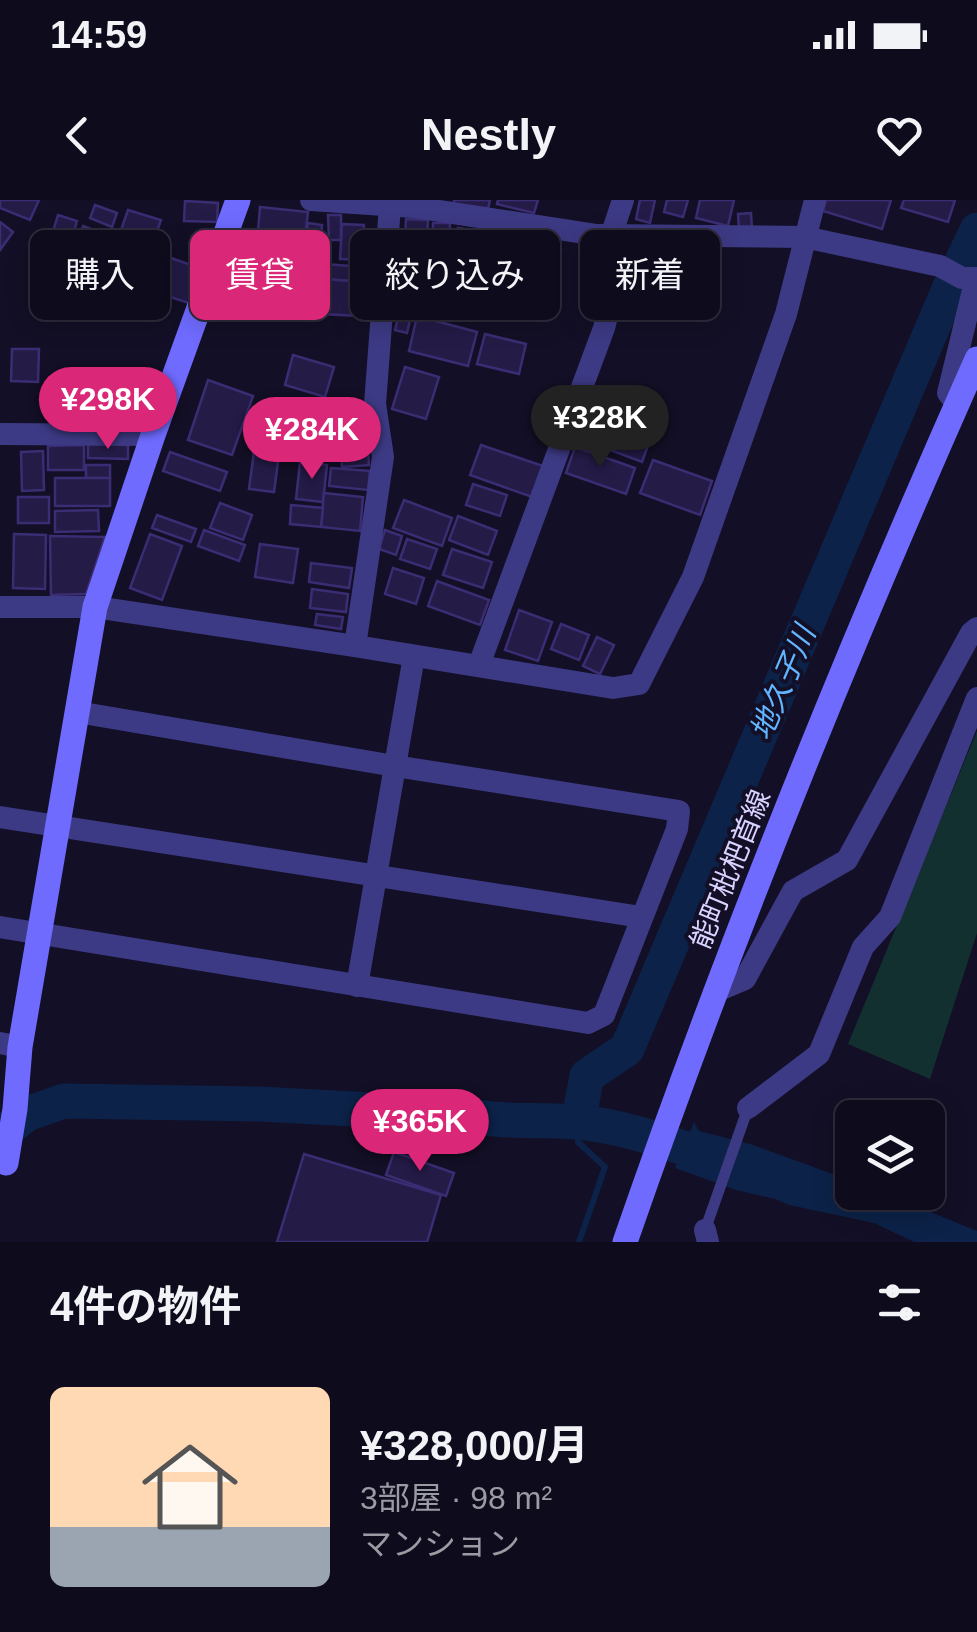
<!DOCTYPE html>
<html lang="ja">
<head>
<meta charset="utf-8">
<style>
  body { margin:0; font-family:Helvetica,"Noto Sans JP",sans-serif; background:#1c1929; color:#f1f3f6; height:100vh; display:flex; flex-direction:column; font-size:38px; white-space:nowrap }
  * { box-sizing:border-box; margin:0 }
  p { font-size:32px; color:#9b9ba3 }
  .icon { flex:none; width:55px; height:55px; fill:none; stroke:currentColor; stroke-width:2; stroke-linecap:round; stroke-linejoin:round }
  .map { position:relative; height:1042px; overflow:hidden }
  .details { display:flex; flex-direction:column; background:#0e0b1c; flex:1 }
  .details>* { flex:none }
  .top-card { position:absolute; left:30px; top:30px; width:918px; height:90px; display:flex; gap:20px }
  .buttons { position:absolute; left:835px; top:900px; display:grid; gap:20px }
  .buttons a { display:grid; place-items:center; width:110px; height:110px; border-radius:15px; background:#0e0b1c; box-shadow:0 5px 25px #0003,0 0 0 2px #2e2b3b; font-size:50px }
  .price { position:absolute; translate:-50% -85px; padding:0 22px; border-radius:35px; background:#db2777; color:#fff; font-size:32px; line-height:65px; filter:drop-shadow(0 2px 5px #0008) }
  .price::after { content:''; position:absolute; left:50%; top:60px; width:30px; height:22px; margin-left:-15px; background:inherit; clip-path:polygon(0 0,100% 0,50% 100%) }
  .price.active { background:#222; color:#fff }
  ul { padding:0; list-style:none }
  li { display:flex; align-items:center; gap:30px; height:250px; padding:0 50px }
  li+li { border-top:2px solid #2e2b3b }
  li span { display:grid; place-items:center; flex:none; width:280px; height:200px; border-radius:15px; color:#555 }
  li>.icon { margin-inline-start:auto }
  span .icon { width:120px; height:120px; fill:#fffc; stroke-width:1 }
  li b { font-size:42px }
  h2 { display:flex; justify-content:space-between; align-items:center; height:120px; padding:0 50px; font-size:42px }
  .pill { padding:0 35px; border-radius:15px; background:#0e0b1c; box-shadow:0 5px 25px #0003,0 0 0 2px #2e2b3b; font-size:35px; line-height:90px }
  .pill.active { background:#db2777; color:#fff }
  .status { display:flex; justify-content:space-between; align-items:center; height:70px; padding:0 50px; background:#0e0b1c; direction:ltr }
  .status svg { height:28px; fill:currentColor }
  header { display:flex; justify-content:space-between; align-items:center; height:130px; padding:0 50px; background:#0e0b1c; font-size:45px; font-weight:800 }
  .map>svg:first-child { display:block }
</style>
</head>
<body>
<div class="status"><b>14:59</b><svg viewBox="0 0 49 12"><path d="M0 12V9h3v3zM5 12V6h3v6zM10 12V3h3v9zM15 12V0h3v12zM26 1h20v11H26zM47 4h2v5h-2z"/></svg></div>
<header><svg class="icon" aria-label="back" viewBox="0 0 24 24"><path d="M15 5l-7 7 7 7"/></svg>Nestly<svg class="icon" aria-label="heart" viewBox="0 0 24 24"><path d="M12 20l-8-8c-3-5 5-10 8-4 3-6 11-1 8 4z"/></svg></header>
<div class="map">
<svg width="977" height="1042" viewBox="0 0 977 1042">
  <rect width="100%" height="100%" fill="#130f26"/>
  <polygon fill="#12302f" points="977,531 977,733 930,879 848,844"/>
  <polygon fill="#0c2248" points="694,922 699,931 750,944 852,981 852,992 884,993 977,1031 977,1042 914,1042 874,1023 789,1005 775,999 736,990 675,968"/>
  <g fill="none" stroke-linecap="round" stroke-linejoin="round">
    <polyline stroke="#0c2248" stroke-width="6" points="578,922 578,942 605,967 579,1042"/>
    <g stroke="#0c2248" stroke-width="35">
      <polyline points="578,922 587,876 627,849 949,89 977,30"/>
      <path d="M0,935L27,914L64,901L259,904L466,915C502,923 539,919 576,922C628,926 679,947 728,963"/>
    </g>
  </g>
  <g fill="#241b47" stroke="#3b2d73" stroke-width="2.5">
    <polygon points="0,0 39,0 30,20 0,8"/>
    <polygon points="454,0 490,0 488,9 454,4"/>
    <polygon points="498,0 538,0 534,13 497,4"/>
    <polygon points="640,0 655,0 650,23 636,19"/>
    <polygon points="667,0 688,0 683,17 664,12"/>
    <polygon points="700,0 734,0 728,26 696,18"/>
    <polygon points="826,0 891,0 882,29 823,11"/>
    <polygon points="904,0 955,0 948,22 901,8"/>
    <polygon points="185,1 218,3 217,22 184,21"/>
    <polygon points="95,5 117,13 112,27 90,18"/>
    <polygon points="260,7 308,12 305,36 258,31"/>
    <polygon points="128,10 161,20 154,40 121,30"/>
    <polygon points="751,13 752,29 739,30 738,14"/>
    <polygon points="58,15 77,21 70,44 51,38"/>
    <polygon points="328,15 341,15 341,40 329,40"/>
    <polygon points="406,19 428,20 426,59 404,58"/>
    <polygon points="0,22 13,32 0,50"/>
    <polygon points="308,23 322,25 320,48 305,47"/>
    <polygon points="433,23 450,23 449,70 432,69"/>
    <polygon points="342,24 364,25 362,60 340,59"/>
    <polygon points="83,26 105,34 91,70 70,62"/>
    <polygon points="458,28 472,30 468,69 453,68"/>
    <polygon points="475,35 497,36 495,71 473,70"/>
    <polygon points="111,37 130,45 117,78 98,70"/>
    <polygon points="250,43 297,47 295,62 248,59"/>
    <polygon points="527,43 561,50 550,104 516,97"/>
    <polygon points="588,43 608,44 607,76 586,75"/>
    <polygon points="165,56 200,68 189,103 154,92"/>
    <polygon points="267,61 296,62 294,89 266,87"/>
    <polygon points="405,61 428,65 423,103 400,99"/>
    <polygon points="324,64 363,67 362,82 324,79"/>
    <polygon points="503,68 521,72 516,97 497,93"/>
    <polygon points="448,73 495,81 489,113 443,105"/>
    <polygon points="232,78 265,89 259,105 226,94"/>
    <polygon points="324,79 362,82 359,116 321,114"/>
    <polygon points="425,84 446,87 443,105 423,103"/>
    <polygon points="399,113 411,116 407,133 395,130"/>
    <polygon points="417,116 477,132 468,166 409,151"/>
    <polygon points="485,134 526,144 519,174 477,164"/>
    <polygon points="12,149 39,149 38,182 11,181"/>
    <polygon points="293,155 334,167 325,197 285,185"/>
    <polygon points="405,167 439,177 426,219 392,209"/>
    <polygon points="208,180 253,196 232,255 188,240"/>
    <polygon points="54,188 82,190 80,215 52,214"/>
    <polygon points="260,208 284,211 280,249 255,246"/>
    <polygon points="589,208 653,232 642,262 578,238"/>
    <polygon points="337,218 357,220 355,233 335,231"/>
    <polygon points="307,219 329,223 323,261 301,257"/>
    <polygon points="367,236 369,265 342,267 340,238"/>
    <polygon points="88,244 128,245 128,259 88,258"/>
    <polygon points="84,245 84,270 48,270 48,246"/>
    <polygon points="481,245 543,266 532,297 470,275"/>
    <polygon points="575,247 635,268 626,294 566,273"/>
    <polygon points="43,251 44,290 22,291 21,252"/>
    <polygon points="254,251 279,255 274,292 249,289"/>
    <polygon points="170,252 227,272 220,291 163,271"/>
    <polygon points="653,260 712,281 700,315 640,293"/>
    <polygon points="300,262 327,265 323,302 296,299"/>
    <rect x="86" y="265" width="24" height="13"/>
    <polygon points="331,268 370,271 368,290 329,286"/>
    <rect x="55" y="278" width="55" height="28"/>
    <polygon points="473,284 507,295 500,316 466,305"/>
    <polygon points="324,293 363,297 360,331 321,327"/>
    <rect x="18" y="297" width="31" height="26"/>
    <polygon points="404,300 452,318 442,346 393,328"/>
    <polygon points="220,303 252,315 243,340 210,328"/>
    <polygon points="291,305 323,308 321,327 290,324"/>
    <polygon points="98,310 99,331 55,332 55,311"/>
    <polygon points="157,315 196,329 191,342 152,328"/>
    <polygon points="458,316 497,331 488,355 449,340"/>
    <polygon points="204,330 245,345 239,361 198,346"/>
    <polygon points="385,330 402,336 396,355 379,349"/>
    <polygon points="14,334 46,335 45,389 13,388"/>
    <polygon points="150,334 182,346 162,400 130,388"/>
    <polygon points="50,336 105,337 86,394 51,395"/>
    <polygon points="407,339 437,349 430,369 400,359"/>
    <polygon points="260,344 298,349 293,383 255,377"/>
    <polygon points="452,349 492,362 483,388 443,375"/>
    <polygon points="311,363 352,368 349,388 309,382"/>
    <polygon points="393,368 424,378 416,404 385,394"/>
    <polygon points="437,381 489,400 480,425 428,406"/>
    <polygon points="312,389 348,394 346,412 310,408"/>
    <polygon points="519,410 552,422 538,461 505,450"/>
    <polygon points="317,414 343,417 341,429 315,425"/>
    <polygon points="561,424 589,435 579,460 551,449"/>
    <polygon points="597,437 614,445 600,474 583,466"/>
    <polygon points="394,952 454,973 446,996 386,975"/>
    <polygon points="304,954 441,995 427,1042 277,1042"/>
  </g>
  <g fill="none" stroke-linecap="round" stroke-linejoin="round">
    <polyline stroke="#3d3a85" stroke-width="11" points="705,1030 748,908"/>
    <g stroke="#3d3a85" stroke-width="22">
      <polyline points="311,0 413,7 597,35 804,37 940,66 962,78 977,78"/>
      <polyline points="611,36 623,0"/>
      <polyline points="957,204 948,193 976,78"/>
      <polyline points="0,234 153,235"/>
      <polyline points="0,407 95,407 355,446 613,488 639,484 693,377 786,114 815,0"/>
      <polyline points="355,446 383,257 375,204 390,6"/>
      <polyline points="479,465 604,128 627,36"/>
      <polyline points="0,617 641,717"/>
      <polyline points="0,727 588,823 604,815 677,629 679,611 395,566 77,512"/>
      <polyline points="357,786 414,456"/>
      <polyline points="714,792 745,779 793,691 847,660 971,433 977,428"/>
      <polyline points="0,843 20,847"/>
      <polyline points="748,908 819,854 863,747 890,717 977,498"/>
      <polyline points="705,1030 708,1042"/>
    </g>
    <g stroke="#6f6bff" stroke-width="25">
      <polyline points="6,963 15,909 20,847 95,407 153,235 238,0"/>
      <path d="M625,1042C729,742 848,449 977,159"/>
    </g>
  </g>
  <g text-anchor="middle" stroke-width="8" stroke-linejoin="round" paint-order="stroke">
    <g font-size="28" fill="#d9d4ff" stroke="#130f26">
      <text transform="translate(730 669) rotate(-68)" y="10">能町枇杷首線</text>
    </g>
    <g font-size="30" font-style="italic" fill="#62b6ff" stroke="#130f26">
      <text transform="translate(783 483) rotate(-67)" y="10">地久子川</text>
    </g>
  </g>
</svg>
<div class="buttons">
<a><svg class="icon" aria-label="layers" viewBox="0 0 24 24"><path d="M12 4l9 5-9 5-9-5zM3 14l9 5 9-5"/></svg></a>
</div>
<b class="price" style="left:108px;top:252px">¥298K</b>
<b class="price active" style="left:600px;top:270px">¥328K</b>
<b class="price" style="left:312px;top:282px">¥284K</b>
<b class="price" style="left:420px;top:974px">¥365K</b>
<div class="top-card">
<a class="pill">購入</a>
<a class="pill active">賃貸</a>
<a class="pill">絞り込み</a>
<a class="pill">新着</a>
</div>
</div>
<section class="details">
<h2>4件の物件<svg class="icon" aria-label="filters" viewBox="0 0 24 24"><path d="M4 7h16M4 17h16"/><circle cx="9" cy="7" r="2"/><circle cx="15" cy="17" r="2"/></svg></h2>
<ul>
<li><span style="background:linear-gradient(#ffd9b3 70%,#9aa5b1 0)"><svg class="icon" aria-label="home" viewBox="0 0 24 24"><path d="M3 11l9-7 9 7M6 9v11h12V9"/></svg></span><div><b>¥328,000/月</b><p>3部屋 · 98 m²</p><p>マンション</p></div></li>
</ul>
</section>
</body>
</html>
